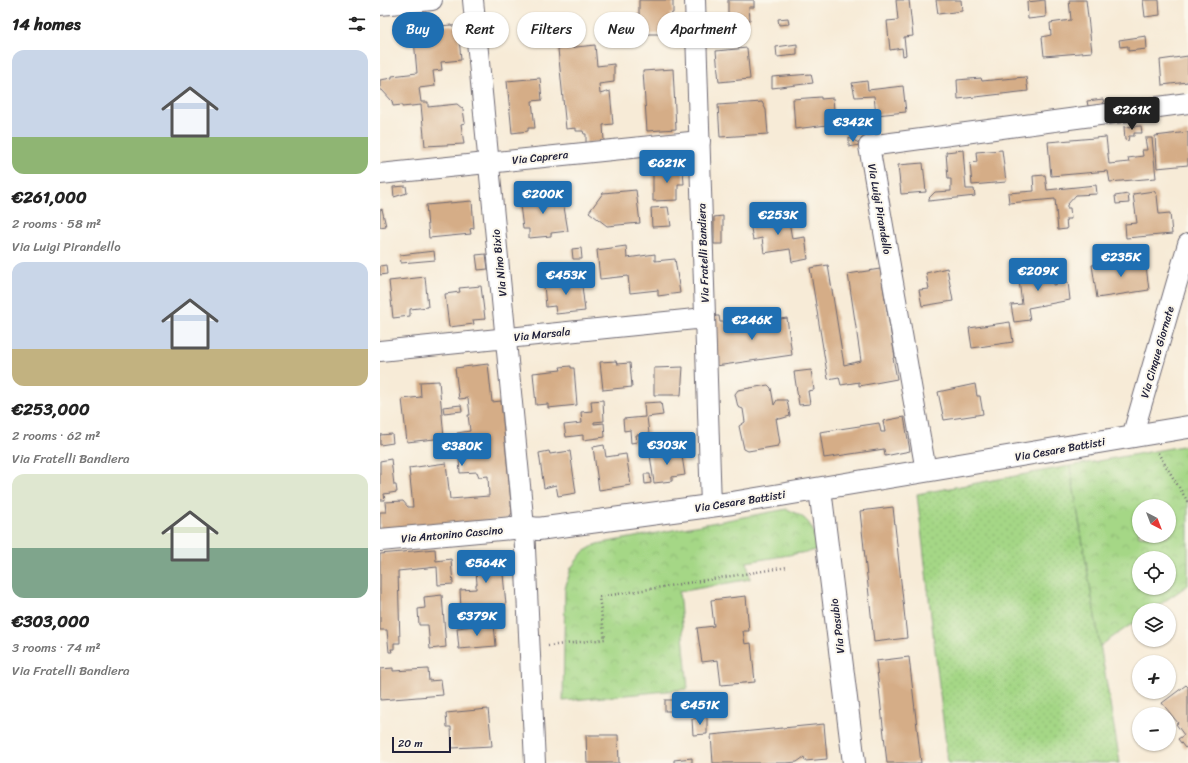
<!DOCTYPE html>
<html lang="en">
<head>
<meta charset="utf-8">
<style>
  body { margin:0; font-family:Sriracha,sans-serif; background:#f2f2f2; color:#222; height:100vh; display:flex; flex-direction:column; font-size:15px; white-space:nowrap }
  * { box-sizing:border-box; margin:0 }
  p { font-size:13px; color:#767676 }
  .icon { flex:none; width:22px; height:22px; fill:none; stroke:currentColor; stroke-width:2; stroke-linecap:round; stroke-linejoin:round }
  .map { position:relative; flex:1; overflow:hidden }
  .details { display:flex; flex-direction:column; background:#fff; width:380px }
  .details>* { flex:none }
  .guide { position:absolute; left:12px; top:12px; width:380px; height:36px; display:flex; gap:8px }
  .needle { width:26px; rotate:138deg }
  .fabs { position:absolute; left:752px; top:499px; display:grid; gap:8px }
  .fabs a { display:grid; place-items:center; width:44px; height:44px; border-radius:50%; background:#fff; box-shadow:0 1px 3px #0004; font-size:20px }
  .scale { position:absolute; left:12px; bottom:10px; width:59px; box-sizing:border-box; padding-left:4px; border:2px solid #22223b; border-top:0; font-size:11px; line-height:14px; white-space:nowrap; color:#22223b; -webkit-text-stroke:3px #fbf7ec; paint-order:stroke }
  .price { position:absolute; translate:-50% -34px; padding:0 9px; border-radius:4px; background:#1f6fb2; color:#fff; font-size:13px; line-height:26px; filter:drop-shadow(0 1px 2px #0008) }
  .price::after { content:''; position:absolute; left:50%; top:24px; width:12px; height:9px; margin-left:-6px; background:inherit; clip-path:polygon(0 0,100% 0,50% 100%) }
  .price.on { background:#222; color:#fff }
  ul { padding:0; list-style:none }
  li { display:grid; align-content:center; gap:8px; height:212px; padding:0 12px }
  li span { display:grid; place-items:center; height:124px; border-radius:12px; color:#555 }
  li>.icon { margin-inline-start:auto }
  span .icon { width:72px; height:72px; fill:#fffc; stroke-width:1 }
  li b { font-size:17px }
  h2 { display:flex; justify-content:space-between; align-items:center; height:48px; padding:0 12px; font-size:17px }
  .pill { padding:0 14px; border-radius:18px; background:#fff; box-shadow:0 1px 3px #0004; font-size:14px; line-height:36px }
  .pill.on { background:#1f6fb2; color:#fff }
  main { display:flex; flex:1; min-height:0 }
  .map>svg:first-child { display:block }
</style>
</head>
<body>
<main>
<section class="details">
<h2>14 homes<svg class="icon" aria-label="filters" viewBox="0 0 24 24"><path d="M4 7h16M4 17h16"/><circle cx="9" cy="7" r="2"/><circle cx="15" cy="17" r="2"/></svg></h2>
<ul>
<li><span style="background:linear-gradient(#c9d6e8 70%,#8fb573 0)"><svg class="icon" aria-label="home" viewBox="0 0 24 24"><path d="M3 11l9-7 9 7M6 9v11h12V9"/></svg></span><div><b>€261,000</b><p>2 rooms · 58 m²</p><p>Via Luigi Pirandello</p></div></li>
<li><span style="background:linear-gradient(#c9d6e8 70%,#c2b280 0)"><svg class="icon" aria-label="home" viewBox="0 0 24 24"><path d="M3 11l9-7 9 7M6 9v11h12V9"/></svg></span><div><b>€253,000</b><p>2 rooms · 62 m²</p><p>Via Fratelli Bandiera</p></div></li>
<li><span style="background:linear-gradient(#dfe7d0 60%,#7fa58c 0)"><svg class="icon" aria-label="home" viewBox="0 0 24 24"><path d="M3 11l9-7 9 7M6 9v11h12V9"/></svg></span><div><b>€303,000</b><p>3 rooms · 74 m²</p><p>Via Fratelli Bandiera</p></div></li>
</ul>
</section>
<div class="map">
<svg width="808" height="763" viewBox="0 0 808 763">
  <defs>
    <pattern id="grass-dots" width="8" height="8" patternUnits="userSpaceOnUse"><rect width="8" height="8" fill="#a5d786"/><path d="M2 2h.1M6 6h.1" fill="none" stroke="#8eb875" stroke-width="1.8" stroke-linecap="round"/></pattern>
    <pattern id="park-crowns" width="20" height="18" patternUnits="userSpaceOnUse"><rect width="20" height="18" fill="#a5d786"/><path d="M2 6a3 3 0 1 1 6 0M12 15a3 3 0 1 1 6 0" fill="none" stroke="#8eb875"/></pattern>
  </defs>
  <rect width="100%" height="100%" fill="#fbf7ec"/>
  <filter id="ink" filterUnits="userSpaceOnUse"><feTurbulence type="fractalNoise" baseFrequency=".025" numOctaves="2"/><feDisplacementMap in="SourceGraphic" scale="8" xChannelSelector="R" yChannelSelector="G"/><feConvolveMatrix kernelMatrix="1 2 1 2 8 2 1 2 1" color-interpolation-filters="sRGB"/></filter>
  <filter id="wash" filterUnits="userSpaceOnUse"><feTurbulence type="fractalNoise" baseFrequency=".012" numOctaves="4" result="noise"/><feDisplacementMap in="SourceGraphic" scale="16" xChannelSelector="R" yChannelSelector="G"/><feGaussianBlur stdDeviation="0.9" result="paint"/><feColorMatrix in="noise" values="0 0 0 0 0 0 0 0 0 0 0 0 0 0 0 0 0 1.4 0 .05"/><feComposite in="paint" operator="in"/></filter>
  <g filter="url(#wash)">
    <rect width="100%" height="100%" fill="#f7ebd7"/>
    <polygon fill="url(#grass-dots)" stroke="#647c60" points="690,466 740,763 568,763 537,494"/>
    <g fill="url(#park-crowns)" stroke="#647c60" fill-rule="evenodd">
      <path d="M808,445V585L772,610H759V619L720,646L690,466ZM759,506H789V536H759ZM759,558H789V588H759Z"/>
      <path d="M407,509C432,520 432,525 438,550L367,562L370,579L299,592L308,689L183,701L185,589L191,568L203,552L217,544Z"/>
    </g>
    <g id="blocks">
      <g fill="#d5ad87">
        <polygon points="259,0 293,0 293,13 290,14 291,34 259,34"/>
        <polygon points="348,0 374,0 374,7 369,7 370,20 348,20"/>
        <polygon points="516,0 529,0 533,36 524,37 526,55 523,56 522,48 510,50 507,21 518,20"/>
        <polygon points="556,0 581,0 582,11 558,14"/>
        <polygon points="665,0 666,17 648,19 647,2"/>
        <polygon points="689,0 706,0 712,52 664,56 662,37 671,35 670,23 691,20"/>
        <polygon points="763,0 779,0 780,15 765,17"/>
        <polygon points="408,18 409,24 399,25 398,19"/>
        <polygon points="72,25 72,26 78,26 81,60 61,62 62,70 53,71 55,86 39,88 41,102 48,102 48,107 77,104 83,109 85,123 81,124 84,144 45,146 41,105 22,107 22,105 13,106 12,101 2,90 0,90 0,80 12,78 12,76 37,73 34,39 60,36 59,26"/>
        <polygon points="766,36 767,49 748,51 748,46 740,47 739,40"/>
        <polygon points="417,44 417,55 397,57 396,47"/>
        <polygon points="215,45 217,66 234,64 234,82 219,84 220,94 230,91 233,124 223,125 224,141 206,143 206,134 204,134 203,131 196,131 196,128 186,129 178,49"/>
        <polygon points="367,48 370,79 339,82 336,51"/>
        <polygon points="808,56 808,82 782,85 780,60"/>
        <polygon points="293,69 296,129 267,131 263,71"/>
        <polygon points="431,74 433,83 392,88 392,77"/>
        <polygon points="645,77 646,77 648,91 578,99 577,80 601,78 602,81"/>
        <polygon points="160,78 162,100 152,101 155,128 148,128 148,131 132,133 127,81"/>
        <polygon points="487,81 488,90 523,86 526,112 496,115 494,96 475,97 472,83"/>
        <polygon points="441,97 441,99 453,98 455,124 415,129 413,99"/>
        <polygon points="723,99 724,104 708,106 707,101"/>
        <polygon points="382,102 386,110 388,134 340,137 338,105"/>
        <polygon points="761,126 762,133 754,133 754,136 749,136 748,141 745,140 744,127"/>
        <polygon points="808,132 808,165 777,168 775,136"/>
        <polygon points="726,137 729,164 749,162 748,158 763,156 762,150 767,150 765,138 772,138 776,178 730,182 728,171 671,176 668,142"/>
        <polygon points="469,138 479,143 479,145 469,147"/>
        <polygon points="583,150 586,189 594,189 595,196 549,201 549,198 555,192 571,191 571,179 568,179 566,152"/>
        <polygon points="622,150 626,182 592,185 590,163 597,162 596,152"/>
        <polygon points="281,160 281,164 266,165 265,161"/>
        <polygon points="543,163 546,192 521,194 518,165"/>
        <polygon points="303,169 304,184 298,184 298,200 273,201 273,170"/>
        <polygon points="665,175 667,190 716,185 717,194 696,195 687,205 687,208 690,208 691,219 686,219 687,229 678,230 675,199 629,203 628,193 654,191 653,176"/>
        <polygon points="26,186 27,193 14,197 13,187"/>
        <polygon points="256,190 260,223 227,226 209,212 223,193"/>
        <polygon points="774,191 777,195 779,214 790,213 792,234 746,238 745,224 757,223 753,194"/>
        <polygon points="160,192 161,198 182,195 188,231 171,233 171,236 149,238 149,229 143,229 140,205 145,205 143,195"/>
        <polygon points="748,194 749,203 736,204 735,196"/>
        <polygon points="92,201 94,228 90,229 91,234 49,238 46,205"/>
        <polygon points="288,207 291,226 272,227 271,208"/>
        <polygon points="2,209 6,226 0,227 0,210"/>
        <polygon points="398,212 399,216 408,215 412,239 425,237 428,259 412,262 410,249 384,253 382,238 373,240 370,223 376,222 375,216"/>
        <polygon points="343,216 343,244 334,244 334,217"/>
        <polygon points="246,246 247,258 275,254 275,261 295,259 300,293 278,296 278,290 250,293 248,276 220,279 217,250"/>
        <polygon points="201,248 202,259 193,259 192,249"/>
        <polygon points="54,251 55,260 21,263 20,255"/>
        <polygon points="106,254 108,269 98,270 96,255"/>
        <polygon points="765,258 769,290 717,298 712,265"/>
        <polygon points="6,265 7,274 0,275 0,266"/>
        <polygon points="448,265 464,365 481,361 468,274 500,269 515,357 513,358 517,379 479,386 479,382 461,385 459,377 448,379 430,268"/>
        <polygon points="670,266 673,285 688,282 690,300 648,308 650,320 634,322 631,305 642,304 638,272"/>
        <polygon points="567,268 573,301 542,306 539,290 549,289 546,273"/>
        <polygon points="200,269 205,311 176,314 175,306 166,307 164,285 195,282 194,270"/>
        <polygon points="45,277 48,307 30,309 30,316 13,318 9,281"/>
        <polygon points="101,286 105,319 93,320 94,324 69,327 65,294 80,292 79,288"/>
        <polygon points="335,316 339,316 340,322 345,322 346,327 407,318 412,355 336,366"/>
        <polygon points="630,322 633,342 592,348 589,328"/>
        <polygon points="236,361 237,364 250,363 252,387 223,390 220,362"/>
        <polygon points="108,364 112,402 121,401 132,513 128,519 0,531 0,512 6,512 5,502 23,501 28,507 33,507 29,468 66,463 70,499 109,496 108,476 99,477 97,472 80,473 77,433 90,431 88,415 90,415 88,398 79,399 75,368"/>
        <polygon points="191,366 191,368 194,368 197,405 168,408 168,404 156,405 153,373 181,370 180,367"/>
        <polygon points="303,367 301,395 274,395 274,368"/>
        <polygon points="431,370 434,390 428,391 430,404 419,405 414,372"/>
        <polygon points="59,381 64,438 27,442 22,399 41,397 40,382"/>
        <polygon points="595,384 597,396 600,396 603,414 564,420 558,392"/>
        <polygon points="388,385 391,388 394,405 397,400 407,400 410,416 400,419 396,418 400,443 398,446 368,451 364,449 359,426 365,422 363,409 358,407 355,394 358,390"/>
        <polygon points="223,400 224,421 214,422 214,424 224,423 225,437 203,440 203,435 186,437 184,425 202,423 201,412 212,411 211,401"/>
        <polygon points="281,402 283,415 267,417 269,434 256,435 257,442 251,443 250,430 244,431 243,419 265,417 264,403"/>
        <polygon points="81,405 82,411 64,413 63,407"/>
        <polygon points="524,417 530,451 505,456 504,449 444,458 440,432 499,423 501,432 505,432 503,421"/>
        <polygon points="12,434 13,443 0,445 0,435"/>
        <polygon points="224,445 226,457 246,454 251,485 219,490 213,447"/>
        <polygon points="301,450 305,475 292,477 292,481 274,483 270,455"/>
        <polygon points="169,451 170,454 190,451 196,493 178,496 176,485 164,488 159,453"/>
        <polygon points="11,459 14,485 16,485 17,492 4,494 5,500 0,500 0,461"/>
        <polygon points="264,474 270,474 271,483 265,484"/>
        <polygon points="513,507 527,638 494,642 480,511"/>
        <polygon points="55,549 56,561 71,559 73,584 58,585 57,567 18,571 20,643 14,643 14,649 11,649 12,652 9,652 7,630 0,630 0,554"/>
        <polygon points="121,554 126,605 81,609 80,590 96,589 96,584 97,584 95,556"/>
        <polygon points="62,595 66,647 50,649 48,625 39,625 38,609 45,608 44,597"/>
        <polygon points="366,596 369,631 363,631 365,644 371,643 375,682 341,685 338,660 322,662 317,628 334,626 331,600"/>
        <polygon points="114,624 116,646 79,649 77,628"/>
        <polygon points="529,657 541,763 507,763 496,661"/>
        <polygon points="13,668 13,671 48,669 49,681 61,680 63,695 0,700 0,669"/>
        <polygon points="806,685 808,687 808,746 805,748 798,739 804,735 796,724 798,723 782,703"/>
        <rect x="285" y="700" width="27" height="11"/>
        <polygon points="108,709 112,746 72,748 71,727 67,727 66,713"/>
        <polygon points="327,717 327,734 313,735 312,719"/>
        <polygon points="444,724 447,759 425,761 424,757 417,762 406,763 333,763 331,735"/>
        <polygon points="206,735 238,735 239,763 207,763"/>
        <polygon points="312,758 312,763 294,763 294,760"/>
      </g>
    </g>
  </g>
  <g filter="url(#ink)">
    <use href="#blocks" fill-opacity="0" stroke="#6d6872" stroke-width="1"/>
    <g fill="none" stroke-linecap="round" stroke-linejoin="round">
      <g stroke="#6d6872" stroke-width="22">
        <g id="minor">
          <polyline points="93,0 144,527 155,763"/>
          <polyline points="315,0 331,506"/>
          <polyline points="0,5 52,0"/>
          <polyline points="0,174 320,141"/>
          <polyline points="0,351 325,318"/>
          <polyline points="752,437 808,244"/>
          <polyline points="546,471 489,146 808,103"/>
        </g>
      </g>
      <g stroke="#6d6872" stroke-width="24">
        <g id="tertiary">
          <polyline points="440,489 474,763"/>
          <polyline points="0,540 144,527 158,529 352,503 808,427"/>
        </g>
      </g>
      <g stroke="#6d6872" stroke-width="2.5" stroke-dasharray="1 3" stroke-linecap="butt">
        <polyline points="778,453 808,502"/>
        <polyline points="168,646 225,639 219,597 408,567"/>
      </g>
      <use href="#minor" stroke="#fff" stroke-width="20"/>
      <use href="#tertiary" stroke="#fff" stroke-width="22"/>
    </g>
  </g>
  <g text-anchor="middle" stroke-width="4" stroke-linejoin="round" paint-order="stroke">
    <g font-size="11" fill="#22223b" stroke="#fbf7ec">
      <text transform="translate(160 157) rotate(-6)" y="4">Via Caprera</text>
      <text transform="translate(500 209) rotate(80)" y="4">Via Luigi Pirandello</text>
      <text transform="translate(323 253) rotate(-92)" y="4">Via Fratelli Bandiera</text>
      <text transform="translate(119 263) rotate(-96)" y="4">Via Nino Bixio</text>
      <text transform="translate(162 334) rotate(-6)" y="4">Via Marsala</text>
      <text transform="translate(777 352) rotate(-74)" y="4">Via Cinque Giornate</text>
      <text transform="translate(680 449) rotate(-10)" y="4">Via Cesare Battisti</text>
      <text transform="translate(360 501) rotate(-9)" y="4">Via Cesare Battisti</text>
      <text transform="translate(72 534) rotate(-5)" y="4">Via Antonino Cascino</text>
      <text transform="translate(457 626) rotate(-97)" y="4">Via Pasubio</text>
    </g>
  </g>
</svg>
<div class="fabs">
<a><svg class="needle" viewBox="-14 -14 28 28"><path d="M0-13l5 13h-10z" fill="#e53935"/><path d="M0 13l5-13h-10z" fill="#767676"/></svg></a>
<a><svg class="icon" aria-label="locate" viewBox="0 0 24 24"><circle cx="12" cy="12" r="6"/><path d="M12 2v4M12 18v4M2 12h4M18 12h4"/></svg></a>
<a><svg class="icon" aria-label="layers" viewBox="0 0 24 24"><path d="M12 4l9 5-9 5-9-5zM3 14l9 5 9-5"/></svg></a>
<a>+</a>
<a>−</a>
</div>
<div class="scale">20 m</div>
<b class="price on" style="left:752px;top:131px">€261K</b>
<b class="price" style="left:473px;top:143px">€342K</b>
<b class="price" style="left:287px;top:184px">€621K</b>
<b class="price" style="left:163px;top:215px">€200K</b>
<b class="price" style="left:398px;top:236px">€253K</b>
<b class="price" style="left:741px;top:278px">€235K</b>
<b class="price" style="left:658px;top:292px">€209K</b>
<b class="price" style="left:186px;top:296px">€453K</b>
<b class="price" style="left:372px;top:341px">€246K</b>
<b class="price" style="left:287px;top:466px">€303K</b>
<b class="price" style="left:82px;top:467px">€380K</b>
<b class="price" style="left:106px;top:584px">€564K</b>
<b class="price" style="left:97px;top:637px">€379K</b>
<b class="price" style="left:320px;top:726px">€451K</b>
<div class="guide">
<a class="pill on">Buy</a>
<a class="pill">Rent</a>
<a class="pill">Filters</a>
<a class="pill">New</a>
<a class="pill">Apartment</a>
</div>
</div>
</main>
</body>
</html>
